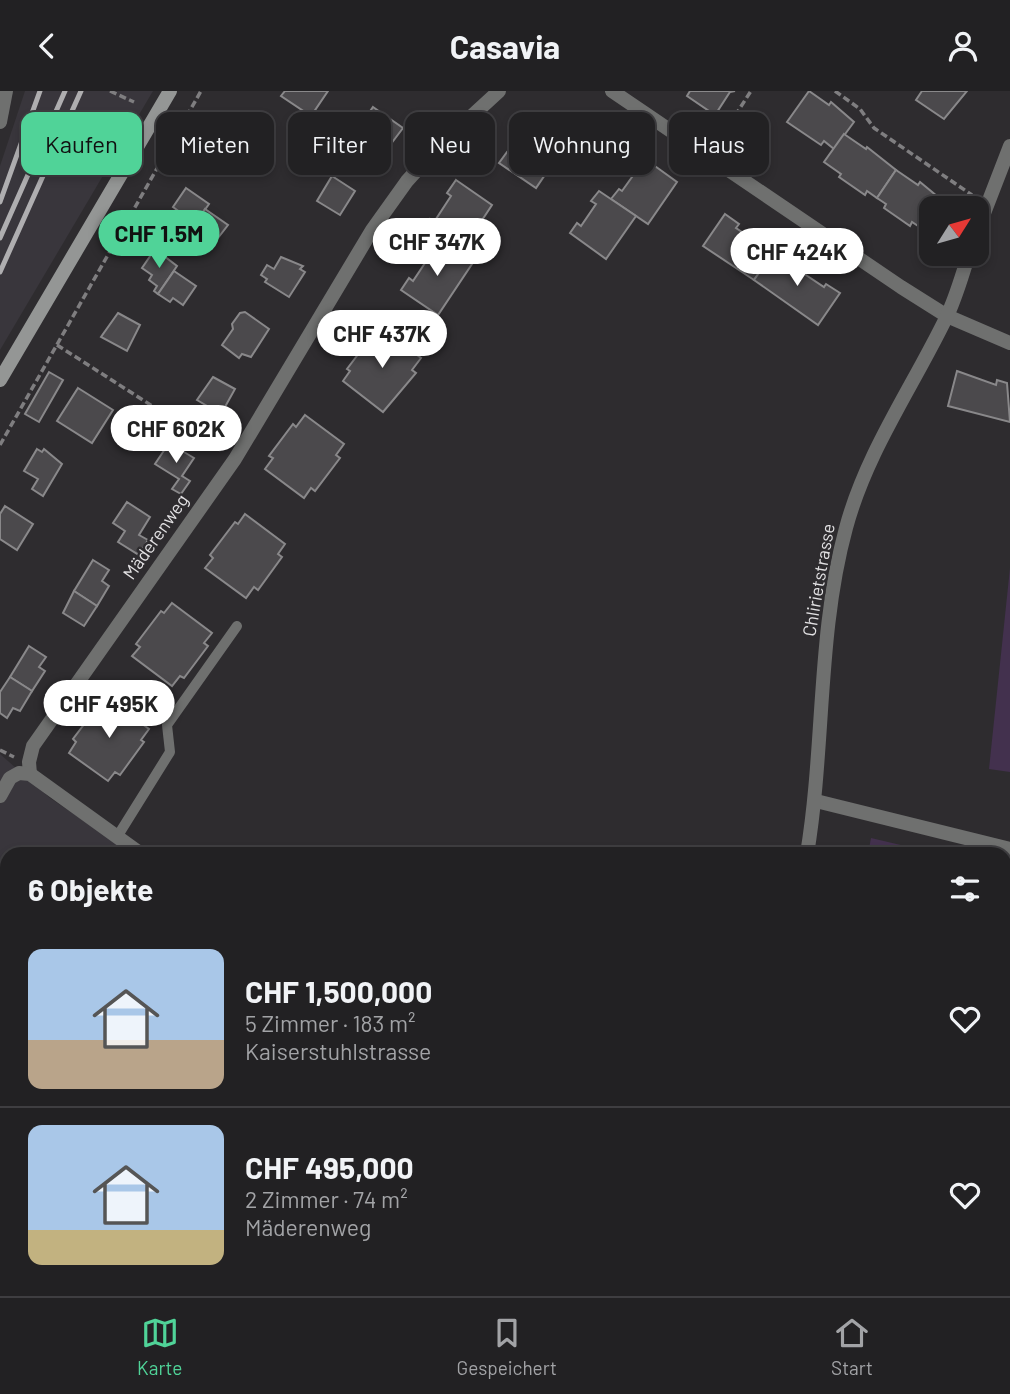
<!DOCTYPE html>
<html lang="de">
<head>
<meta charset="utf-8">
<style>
  body { margin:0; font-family:Barlow,sans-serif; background:#2e2e30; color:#f1f3f6; height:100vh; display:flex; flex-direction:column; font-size:26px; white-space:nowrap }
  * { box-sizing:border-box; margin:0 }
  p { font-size:23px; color:#a2a3a6 }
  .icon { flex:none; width:38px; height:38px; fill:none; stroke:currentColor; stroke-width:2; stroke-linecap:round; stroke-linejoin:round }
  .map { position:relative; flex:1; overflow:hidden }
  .side { position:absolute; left:0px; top:756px; width:1012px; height:450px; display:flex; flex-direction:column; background:#222123; border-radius:21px 21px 0 0; box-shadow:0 4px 10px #0003,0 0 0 2px #3f3e41 }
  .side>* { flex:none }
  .top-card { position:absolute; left:21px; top:21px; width:970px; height:63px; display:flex; gap:14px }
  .needle { width:46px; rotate:53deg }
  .fabs { position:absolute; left:919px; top:105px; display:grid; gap:14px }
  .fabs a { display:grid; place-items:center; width:70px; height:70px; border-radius:14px; background:#222123; box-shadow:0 4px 10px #0003,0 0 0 2px #3f3e41; font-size:35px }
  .price { position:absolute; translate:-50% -60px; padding:0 16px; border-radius:24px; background:#fff; color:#222; font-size:23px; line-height:46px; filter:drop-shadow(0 2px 4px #0008) }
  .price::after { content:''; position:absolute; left:50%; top:42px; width:21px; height:16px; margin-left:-10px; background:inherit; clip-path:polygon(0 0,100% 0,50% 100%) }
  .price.on { background:#50d398; color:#111 }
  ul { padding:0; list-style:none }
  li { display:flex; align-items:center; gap:21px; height:175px; padding:0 28px }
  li+li { border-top:2px solid #3f3e41 }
  li span { display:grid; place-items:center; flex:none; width:196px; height:140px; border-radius:14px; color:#555 }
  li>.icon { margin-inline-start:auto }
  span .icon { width:84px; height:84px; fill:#fffc; stroke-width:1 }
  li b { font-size:30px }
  h2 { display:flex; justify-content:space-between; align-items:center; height:84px; padding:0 28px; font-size:30px }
  .chip { padding:0 24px; border-radius:14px; background:#222123; box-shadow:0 4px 10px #0003,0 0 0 2px #3f3e41; font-size:24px; line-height:63px }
  .chip.on { background:#50d398; color:#111 }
  header { display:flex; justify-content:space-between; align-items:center; height:91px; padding:0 28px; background:#222123; font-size:32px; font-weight:700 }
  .menu { display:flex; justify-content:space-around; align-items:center; height:98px; border-top:2px solid #3f3e41; background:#222123; font-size:19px; color:#a2a3a6 }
  .menu a { display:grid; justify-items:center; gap:4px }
  .menu .on { color:#50d398 }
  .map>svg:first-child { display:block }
</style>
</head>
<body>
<header><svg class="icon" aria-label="back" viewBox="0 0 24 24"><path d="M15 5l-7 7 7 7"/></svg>Casavia<svg class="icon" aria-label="person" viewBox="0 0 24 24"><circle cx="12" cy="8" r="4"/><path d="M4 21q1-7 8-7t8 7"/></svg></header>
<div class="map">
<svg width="1010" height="1205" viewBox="0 0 1010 1205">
  <rect width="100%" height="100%" fill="#2e2c2f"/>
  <g fill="#39363c">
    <polygon points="25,0 153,0 0,259 0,75"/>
    <polygon points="0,663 50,707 118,753 111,763 7,763 7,920 0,930"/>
  </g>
  <g fill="#43314e">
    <polygon points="1010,477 1010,681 989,678"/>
    <polygon points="871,747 939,763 868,763"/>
    <polygon points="1005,779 1010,780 1010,1050 1004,1049"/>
    <polygon points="7,920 7,1199 499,1199 508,1205 0,1205 0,931"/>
  </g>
  <g fill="#4b494c" stroke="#89888a" stroke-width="2">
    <polygon points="285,0 328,0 311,25 281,5"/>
    <polygon points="690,0 735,0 730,1 715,24 687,5"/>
    <polygon points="809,0 829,14 831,11 854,31 834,58 824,50 821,54 787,31"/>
    <polygon points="922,0 967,0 944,28 916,9"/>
    <polygon points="373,16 403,37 378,70 349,51"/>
    <polygon points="533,22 570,47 536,97 499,72 507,61 511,63 529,36 526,34"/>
    <polygon points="844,43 866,58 867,56 896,79 877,107 867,100 865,104 839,86 841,83 824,71"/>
    <polygon points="641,65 677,91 648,133 611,108 619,98 622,100 637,79 633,77"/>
    <polygon points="896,79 918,94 920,91 949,115 931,117 930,143 912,131 910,135 884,117 886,113 877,107"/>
    <polygon points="332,85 355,100 340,124 317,110"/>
    <polygon points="456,89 492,114 459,164 422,141 430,128 434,131 451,105 447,102"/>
    <polygon points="186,97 209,113 189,141 185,138 189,133 181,127 184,124 173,116"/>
    <polygon points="599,100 636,125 606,168 570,142 577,132 581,135 596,113 591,110"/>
    <polygon points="205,118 228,134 214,152 189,141"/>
    <polygon points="725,123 739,133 736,137 757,151 760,146 769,153 766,157 773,162 754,189 703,155"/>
    <polygon points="434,149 472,173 438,224 401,199 409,187 413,190 431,163 427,160"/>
    <polygon points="155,158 177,175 158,203 154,200 157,195 149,189 152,184 142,177"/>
    <polygon points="773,162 793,176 796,172 806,178 803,182 824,196 826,193 840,202 818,234 754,189"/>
    <polygon points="281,166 303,175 300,178 305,181 289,206 265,191 267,188 261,184 267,174 274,178"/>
    <polygon points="174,180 196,195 183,214 173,207 170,211 158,203"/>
    <polygon points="245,221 269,238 251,266 242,263 239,267 222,254 233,238 232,233 240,222"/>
    <polygon points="118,222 140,234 127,260 101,246"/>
    <polygon points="383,238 421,267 412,279 416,282 383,321 343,290 350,280 347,278 372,245 375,248"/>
    <polygon points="957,280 996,294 997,289 1007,292 1010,331 948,315"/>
    <polygon points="49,281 63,289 39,331 25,323"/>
    <polygon points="213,286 235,298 221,323 197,309"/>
    <polygon points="78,297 113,319 92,352 57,330"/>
    <polygon points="305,324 344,353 336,364 340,367 315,400 311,397 304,407 265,378 273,367 269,365 293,333 296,336"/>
    <polygon points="169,352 194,367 182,385 190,390 181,403 172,398 179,388 155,373"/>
    <polygon points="37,358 42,361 44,358 62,373 43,405 32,398 38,388 24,380"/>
    <polygon points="127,411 150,426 139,444 148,449 139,464 118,451 125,440 113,432"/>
    <polygon points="5,415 33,433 17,459 0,448 0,423"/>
    <polygon points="245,423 285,453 278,463 282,466 258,499 254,496 246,507 205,477 213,467 210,464 235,431 238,433"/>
    <polygon points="93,469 109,479 102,490 109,495 97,515 74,500"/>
    <polygon points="74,500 97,515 84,535 63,522"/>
    <polygon points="172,512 212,542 204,552 208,555 184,587 180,585 172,595 132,565 140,556 136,553 161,520 164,522"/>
    <polygon points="29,555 46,566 39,576 45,580 32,600 10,586"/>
    <polygon points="10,586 32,600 20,620 13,617 7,627 0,622 0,601"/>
    <polygon points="108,608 149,638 141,649 144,651 120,684 115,681 108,690 69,662 76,651 73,648 98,615 101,617"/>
  </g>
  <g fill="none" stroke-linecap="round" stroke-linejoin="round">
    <g stroke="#7f7e80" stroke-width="3.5" stroke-dasharray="7 3.5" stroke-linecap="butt">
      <polyline points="110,0 134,11"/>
      <polyline points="835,0 860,18 874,37 972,104"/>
      <polyline points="718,51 751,0"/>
      <polyline points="57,254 221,359"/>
      <polyline points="0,354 201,0"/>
      <polyline points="0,659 14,666"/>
    </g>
    <polyline stroke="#6f706f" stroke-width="10" points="117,746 170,661 167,634 237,535"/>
    <g stroke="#6f706f" stroke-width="14">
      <polyline points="612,0 901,196 947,225 1010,252"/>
      <polyline points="0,31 6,0"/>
      <polyline points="976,143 1010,55"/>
      <polyline points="30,683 29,671 33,655 235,368 372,139 407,90 437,57 499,0"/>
      <polyline points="0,705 10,687 19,682 30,683 141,763"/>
      <polyline points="816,710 1010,758"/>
      <path d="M807,763C825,655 817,543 846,437C866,362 912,297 946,227C956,207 962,184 969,163"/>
      <polyline points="757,1199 765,1205"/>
    </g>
    <polyline stroke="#949695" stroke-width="14" points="0,289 170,0"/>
    <g stroke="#afaeb0" stroke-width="5">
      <polyline points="0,111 40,0"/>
      <polyline points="0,147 65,0"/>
      <polyline points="0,181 81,0"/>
    </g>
  </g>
  <g text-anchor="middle" stroke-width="5" stroke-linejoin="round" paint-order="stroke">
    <g font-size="18" fill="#e3e2e4" stroke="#2e2c2f">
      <text transform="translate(156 446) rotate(-55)" y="6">Mäderenweg</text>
      <text transform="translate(819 489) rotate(-80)" y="6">Chlirietstrasse</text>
    </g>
  </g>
</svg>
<div class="fabs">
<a><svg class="needle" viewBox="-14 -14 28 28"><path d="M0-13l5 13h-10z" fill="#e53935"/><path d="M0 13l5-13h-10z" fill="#a2a3a6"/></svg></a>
</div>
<b class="price on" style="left:159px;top:179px">CHF 1.5M</b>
<b class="price" style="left:437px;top:187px">CHF 347K</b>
<b class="price" style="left:797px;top:197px">CHF 424K</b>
<b class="price" style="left:382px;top:279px">CHF 437K</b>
<b class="price" style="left:176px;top:374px">CHF 602K</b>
<b class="price" style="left:109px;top:649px">CHF 495K</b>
<div class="top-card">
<a class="chip on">Kaufen</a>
<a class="chip">Mieten</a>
<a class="chip">Filter</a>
<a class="chip">Neu</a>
<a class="chip">Wohnung</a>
<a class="chip">Haus</a>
</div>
<section class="side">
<h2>6 Objekte<svg class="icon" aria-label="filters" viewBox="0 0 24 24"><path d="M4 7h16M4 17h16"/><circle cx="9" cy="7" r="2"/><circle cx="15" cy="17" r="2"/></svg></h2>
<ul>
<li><span style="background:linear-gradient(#a9c7e8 65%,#b9a48a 0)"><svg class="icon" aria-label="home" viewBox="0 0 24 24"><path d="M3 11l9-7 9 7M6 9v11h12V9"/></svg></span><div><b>CHF 1,500,000</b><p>5 Zimmer · 183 m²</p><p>Kaiserstuhlstrasse</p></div><svg class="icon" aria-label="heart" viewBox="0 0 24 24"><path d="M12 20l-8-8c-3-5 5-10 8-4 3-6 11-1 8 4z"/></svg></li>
<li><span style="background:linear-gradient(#a9c7e8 75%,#c2b280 0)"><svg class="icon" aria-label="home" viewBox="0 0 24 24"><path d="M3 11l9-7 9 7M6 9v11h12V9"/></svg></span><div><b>CHF 495,000</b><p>2 Zimmer · 74 m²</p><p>Mäderenweg</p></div><svg class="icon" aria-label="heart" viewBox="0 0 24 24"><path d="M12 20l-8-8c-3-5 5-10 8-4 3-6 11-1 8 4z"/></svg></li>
</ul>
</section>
</div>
<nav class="menu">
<a class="on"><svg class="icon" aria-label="map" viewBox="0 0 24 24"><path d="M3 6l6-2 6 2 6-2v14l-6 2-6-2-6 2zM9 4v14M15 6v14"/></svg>Karte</a>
<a><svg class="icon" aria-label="saved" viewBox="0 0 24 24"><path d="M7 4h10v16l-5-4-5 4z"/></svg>Gespeichert</a>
<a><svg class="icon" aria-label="home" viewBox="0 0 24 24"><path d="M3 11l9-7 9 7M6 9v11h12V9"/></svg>Start</a>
</nav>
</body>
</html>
